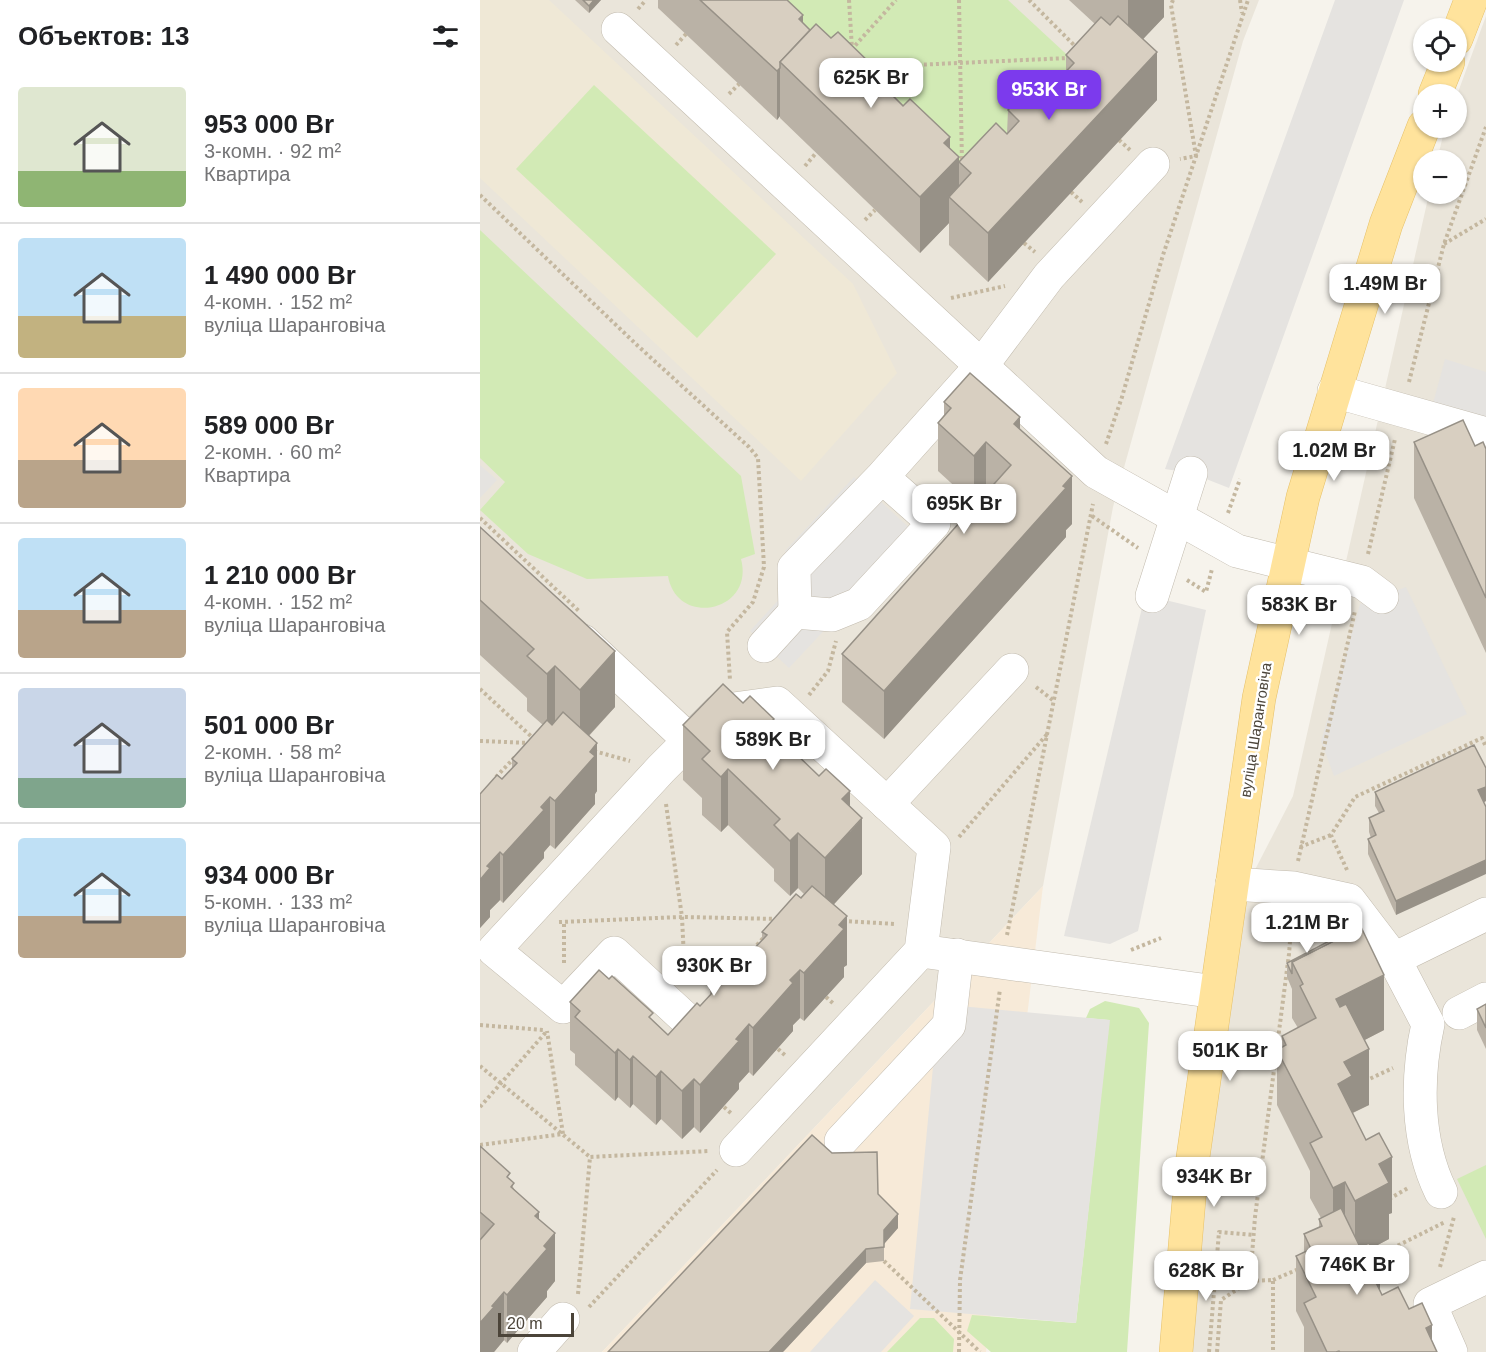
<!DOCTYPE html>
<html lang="ru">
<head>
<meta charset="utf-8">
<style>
  body { margin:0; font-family:Helvetica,sans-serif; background:#f2f2f2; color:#202124; height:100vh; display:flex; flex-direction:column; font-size:22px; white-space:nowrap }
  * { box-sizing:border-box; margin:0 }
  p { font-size:20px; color:#757577 }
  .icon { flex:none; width:33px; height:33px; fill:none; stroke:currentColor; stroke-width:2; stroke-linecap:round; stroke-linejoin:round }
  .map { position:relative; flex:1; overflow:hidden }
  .details { display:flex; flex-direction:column; background:#fff; width:480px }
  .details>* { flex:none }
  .buttons { position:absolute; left:933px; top:18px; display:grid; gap:12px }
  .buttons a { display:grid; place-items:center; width:54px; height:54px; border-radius:50%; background:#fff; box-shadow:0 2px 4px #0004; font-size:30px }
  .scale { position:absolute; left:18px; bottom:15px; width:76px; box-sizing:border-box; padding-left:6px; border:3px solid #4b4439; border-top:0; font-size:16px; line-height:21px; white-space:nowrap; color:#4b4439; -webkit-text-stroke:4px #fff; paint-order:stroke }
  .price { position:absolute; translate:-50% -51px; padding:0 14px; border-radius:12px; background:#fff; color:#222; font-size:20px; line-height:39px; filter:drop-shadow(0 2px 3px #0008) }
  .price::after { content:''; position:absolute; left:50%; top:36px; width:18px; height:14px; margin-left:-9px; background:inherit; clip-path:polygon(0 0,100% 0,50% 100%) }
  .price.current { background:#7c3aed; color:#fff }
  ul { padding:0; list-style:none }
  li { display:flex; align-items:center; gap:18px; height:150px; padding:0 18px }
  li+li { border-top:2px solid #e0e0e0 }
  li span { display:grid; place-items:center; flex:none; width:168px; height:120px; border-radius:6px; color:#555 }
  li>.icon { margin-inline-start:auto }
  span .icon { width:72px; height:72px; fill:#fffc; stroke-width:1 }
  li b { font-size:26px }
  h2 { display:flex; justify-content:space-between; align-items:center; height:72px; padding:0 18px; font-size:26px }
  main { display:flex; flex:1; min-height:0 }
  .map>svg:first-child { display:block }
</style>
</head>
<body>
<main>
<section class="details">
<h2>Объектов: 13<svg class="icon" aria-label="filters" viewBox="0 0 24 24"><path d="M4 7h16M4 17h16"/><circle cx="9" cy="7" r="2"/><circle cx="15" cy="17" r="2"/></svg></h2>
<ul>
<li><span style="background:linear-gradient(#dfe7d0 70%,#8fb573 0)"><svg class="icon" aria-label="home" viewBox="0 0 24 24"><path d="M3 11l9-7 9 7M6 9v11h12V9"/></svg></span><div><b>953 000 Br</b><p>3-комн. · 92 m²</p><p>Квартира</p></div></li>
<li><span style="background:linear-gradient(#bfe0f5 65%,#c2b280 0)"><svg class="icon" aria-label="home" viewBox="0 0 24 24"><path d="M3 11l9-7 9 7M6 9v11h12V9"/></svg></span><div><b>1 490 000 Br</b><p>4-комн. · 152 m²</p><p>вуліца Шаранговіча</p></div></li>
<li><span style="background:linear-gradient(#ffd9b3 60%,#b9a48a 0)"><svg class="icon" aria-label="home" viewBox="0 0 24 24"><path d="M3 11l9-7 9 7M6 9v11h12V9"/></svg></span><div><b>589 000 Br</b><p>2-комн. · 60 m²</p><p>Квартира</p></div></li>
<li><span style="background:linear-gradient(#bfe0f5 60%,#b9a48a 0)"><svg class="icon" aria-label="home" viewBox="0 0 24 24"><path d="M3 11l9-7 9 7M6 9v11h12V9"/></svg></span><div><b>1 210 000 Br</b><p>4-комн. · 152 m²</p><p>вуліца Шаранговіча</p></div></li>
<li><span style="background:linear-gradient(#c9d6e8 75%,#7fa58c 0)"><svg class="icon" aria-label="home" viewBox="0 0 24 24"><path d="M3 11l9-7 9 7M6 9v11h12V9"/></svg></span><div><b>501 000 Br</b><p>2-комн. · 58 m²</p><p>вуліца Шаранговіча</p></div></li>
<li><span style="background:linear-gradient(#bfe0f5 65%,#b9a48a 0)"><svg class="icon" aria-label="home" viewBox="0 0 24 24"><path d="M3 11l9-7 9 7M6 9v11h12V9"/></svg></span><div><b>934 000 Br</b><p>5-комн. · 133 m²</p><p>вуліца Шаранговіча</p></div></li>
</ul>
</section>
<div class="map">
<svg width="1006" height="1352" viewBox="0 0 1006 1352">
  <rect width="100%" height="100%" fill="#f6f3ec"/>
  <g fill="#eae5da">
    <polygon points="0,0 779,0 763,41 633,507 563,886 122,1352 0,1352"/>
    <polygon points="1006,16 1006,1352 699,1352 746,926 813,796 949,194 976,194 976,160 957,160 965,128 976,128 977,95"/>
  </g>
  <polygon fill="#f7ead8" points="563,886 506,1352 122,1352"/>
  <polygon fill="#efe8d6" points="0,0 69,0 373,284 417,373 321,481 0,178"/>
  <g fill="#d2eab5">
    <polygon points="282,0 528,0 597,64 483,187"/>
    <polygon points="114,85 296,254 217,338 36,169"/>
    <path d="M0,230L261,476L275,554L261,559C275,612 197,628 188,576L107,579L48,554L0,510L25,482L0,458Z"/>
    <polygon points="625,1001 659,1008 669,1023 647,1352 511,1352 487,1331 492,1315 596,1323 629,1020 606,1018 610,1009"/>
    <polygon points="1006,1165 1006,1239 977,1179"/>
    <polygon points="440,1318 454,1318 474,1339 473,1352 407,1352"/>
  </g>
  <g fill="#e5e3e0">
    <polygon points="855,0 924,0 749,488 711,473 685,469"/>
    <polygon points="965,359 1006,372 1006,421 952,407"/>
    <polygon points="0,465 17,480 0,498"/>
    <polygon points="374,477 435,533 309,668 270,631 325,571 305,551"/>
    <polygon points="926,587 987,714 854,776 841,741 880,604"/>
    <polygon points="665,595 726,610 658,931 630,944 584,936"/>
    <polygon points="459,1004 630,1020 596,1323 430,1309"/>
    <polygon points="395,1280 434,1316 401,1352 330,1352"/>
  </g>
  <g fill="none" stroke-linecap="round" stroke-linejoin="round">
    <g stroke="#c2bbae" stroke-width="34">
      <g id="minor">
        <polyline points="138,29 616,472 757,551 882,582 902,597"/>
        <polyline points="854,391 1006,434"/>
        <polyline points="402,477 454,523 379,604 352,615 315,612 314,568 402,477 410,468 502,365 569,276 673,164"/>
        <polyline points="672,596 711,473"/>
        <polyline points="103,641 209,740"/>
        <polyline points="284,646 315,612"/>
        <polyline points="407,804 532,670"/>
        <path d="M752,884L814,888L869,900L914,959L948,1024C936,1078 936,1141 961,1192"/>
        <polyline points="441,951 736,992"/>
        <polyline points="914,959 1006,914"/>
        <polyline points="979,1013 1006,999"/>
        <polyline points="207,1020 134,953 83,1007 14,950 181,769 239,711 297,703 454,847 441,951 256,1150"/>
        <polyline points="361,1141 469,1025 477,955"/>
        <polyline points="54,1352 83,1319"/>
        <polyline points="971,1352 950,1304 1006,1277"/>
      </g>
    </g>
    <g stroke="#e6c16a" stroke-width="34">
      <g id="major">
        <polyline points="976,39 991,0"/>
        <polyline points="955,94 968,62"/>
        <polyline points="696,1352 712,1164 779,698 823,497 906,224 944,126"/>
      </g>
    </g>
    <g stroke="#c4b79f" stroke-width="4" stroke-dasharray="3 3" stroke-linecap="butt">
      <polyline points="369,0 372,49 416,0"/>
      <polyline points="479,0 482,164"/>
      <polyline points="549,0 597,48"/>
      <polyline points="693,0 691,5 716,156 700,159"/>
      <polyline points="760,0 762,13"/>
      <polyline points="158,9 166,0"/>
      <polyline points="196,45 206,34"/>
      <polyline points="390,67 589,58"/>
      <polyline points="249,94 259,84"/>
      <polyline points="639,140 650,150"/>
      <polyline points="325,166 336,153"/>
      <polyline points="591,192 602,202"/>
      <polyline points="0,195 158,346 269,447 278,458 284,567 273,602 247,632 250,680"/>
      <polyline points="385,220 395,210"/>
      <polyline points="544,243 555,252"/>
      <polyline points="964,244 1006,219"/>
      <polyline points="471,298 525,286"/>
      <polyline points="929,382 964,244 1006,127"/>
      <polyline points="626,444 642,397 683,255 768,0"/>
      <polyline points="468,499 478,489"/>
      <polyline points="748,513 760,479"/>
      <polyline points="612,516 658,548"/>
      <polyline points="0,518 100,612"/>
      <polyline points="888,554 915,439"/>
      <polyline points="707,580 726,592 732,569"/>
      <polyline points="556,687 574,701"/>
      <polyline points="0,689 54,739"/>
      <polyline points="329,695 348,671 356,641"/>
      <polyline points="0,741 50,743"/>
      <polyline points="114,751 150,761"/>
      <polyline points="16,777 36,756"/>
      <polyline points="186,804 202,917 205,979"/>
      <polyline points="479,837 568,733"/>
      <polyline points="820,847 851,835"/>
      <polyline points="818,861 875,611"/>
      <polyline points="867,870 851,835 875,797 1002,738 1006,747"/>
      <polyline points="363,921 416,924"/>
      <polyline points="79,922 202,917 299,919"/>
      <polyline points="527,935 613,504"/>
      <polyline points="651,950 681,938"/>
      <polyline points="269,954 284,937"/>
      <polyline points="84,963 84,922"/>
      <polyline points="346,997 355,1005"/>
      <polyline points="0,1025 64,1030"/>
      <polyline points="298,1049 306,1056"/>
      <polyline points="0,1066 110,1157"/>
      <polyline points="885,1081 913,1068"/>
      <polyline points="0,1107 67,1031"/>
      <polyline points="244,1107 252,1114"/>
      <polyline points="0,1145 83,1134 67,1031"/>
      <polyline points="909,1199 928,1188"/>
      <polyline points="891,1259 965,1222"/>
      <polyline points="404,1261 500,1352"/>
      <polyline points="960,1267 974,1217"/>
      <polyline points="793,1280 821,1268"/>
      <polyline points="770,1281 793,1280 793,1352"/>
      <polyline points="98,1294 110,1157 229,1151"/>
      <polyline points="109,1307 237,1170"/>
      <polyline points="479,1352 480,1280 520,989"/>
      <polyline points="729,1352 739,1232 773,1235"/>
      <polyline points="737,1352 741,1300 770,1281 775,1217 809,954 812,916"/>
    </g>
    <use href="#minor" stroke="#fff" stroke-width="33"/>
    <use href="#major" stroke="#ffe39c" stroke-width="33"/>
  </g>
  <g fill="#bab2a6">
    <polygon points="95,0 121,0 109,13"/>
    <polygon points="178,0 307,0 323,24 330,30 394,77 470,149 479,186 479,162 527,134 528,110 576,82 586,72 586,55 615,24 589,0 684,0 684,17 663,39 677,100 508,282 469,245 469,223 440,253 300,118 300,116 297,120 178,8"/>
    <polygon points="464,402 540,429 592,524 586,530 586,537 404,739 362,702 362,654 508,492 506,491 494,504 458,471 458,423 464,415"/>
    <polygon points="934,442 995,446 1006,449 1006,653 934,498"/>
    <polygon points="0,527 135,707 109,736 117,791 115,794 115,804 75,849 70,845 64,852 64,858 23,903 20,900 10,910 10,917 0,928 0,794 22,779 32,768 32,759 63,725 47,711 47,698 0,655"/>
    <polygon points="203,725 294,732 370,806 382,874 353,904 367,965 364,967 364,977 324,1021 320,1018 313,1025 313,1031 273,1076 269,1072 259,1083 259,1089 220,1133 214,1127 202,1139 181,1119 176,1125 153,1104 150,1108 138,1097 135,1101 95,1065 95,1054 90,1050 90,1002 173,1021 188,1035 220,1006 230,995 230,989 271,952 282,940 282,932 324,894 318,888 310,896 294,881 294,869 248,825 241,832 222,815 222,798 203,780"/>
    <polygon points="1006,768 1006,801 1004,802 916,915 888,854 888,839 891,838 889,832 889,818 899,813 895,806 895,792"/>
    <polygon points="853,939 904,1030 884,1040 889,1105 873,1113 912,1213 909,1214 909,1239 892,1248 900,1290 902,1295 929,1309 952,1341 957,1352 824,1352 824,1327 816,1311 816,1256 824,1252 824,1234 839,1227 839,1219 841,1218 830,1198 830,1171 797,1105 797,1050 802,1048 802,1036 818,1028 812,1018 812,989 807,977 807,963"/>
    <polygon points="1006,1004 1006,1049 997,1030 997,1009"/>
    <polygon points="0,1146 30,1180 34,1189 59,1219 75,1281 67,1291 67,1297 27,1343 24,1340 14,1352 0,1352"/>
    <polygon points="398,1194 418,1228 404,1244 404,1261 386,1263 303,1352"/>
  </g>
  <g fill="#979187">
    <polygon points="114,0 121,0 109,13 109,6"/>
    <polygon points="648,0 684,0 684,17 648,55"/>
    <polygon points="323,15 323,43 319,19"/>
    <polygon points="677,52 677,100 508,282 508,233"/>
    <polygon points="394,67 394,123 389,72"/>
    <polygon points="300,68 300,116 297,120 297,71"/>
    <polygon points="470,137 470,166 479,157 479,207 469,197 469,223 440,253 440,197 464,143"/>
    <polygon points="540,417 540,465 534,424"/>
    <polygon points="506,442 506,491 494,504 494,456"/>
    <polygon points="592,476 592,524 586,530 586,537 404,739 404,691"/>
    <polygon points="135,651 135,707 100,745 100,690"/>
    <polygon points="75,666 75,722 67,730 67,674"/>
    <polygon points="294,719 294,774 287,726"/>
    <polygon points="117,743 117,791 115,794 115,804 75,849 75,801 110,752"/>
    <polygon points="248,769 248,825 241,832 241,777"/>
    <polygon points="1006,787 1006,801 998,805 998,790"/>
    <polygon points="370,791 370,832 382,818 382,874 345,914 345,858 362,799"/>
    <polygon points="70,797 70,845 64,852 64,858 23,903 23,855"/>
    <polygon points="318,833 318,888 310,896 310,841"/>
    <polygon points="20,852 20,900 10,910 10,917 0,928 0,880 7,866"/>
    <polygon points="1006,860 1006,874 916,915 916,901"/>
    <polygon points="367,916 367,965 364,967 364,977 324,1021 324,973 359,925"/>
    <polygon points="320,970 320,1018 313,1025 313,1031 273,1076 273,1028 310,980"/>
    <polygon points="904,975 904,1030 856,1055 856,999"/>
    <polygon points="269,1024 269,1072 259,1083 259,1089 220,1133 220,1085 256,1039"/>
    <polygon points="138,1049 138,1097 135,1101 135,1053"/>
    <polygon points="889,1049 889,1105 872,1113 858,1084 864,1062"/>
    <polygon points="153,1056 153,1104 150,1108 150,1060"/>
    <polygon points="181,1071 181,1119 176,1125 176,1077"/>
    <polygon points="214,1079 214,1127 202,1139 202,1091"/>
    <polygon points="912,1157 912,1213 909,1214 909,1239 875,1257 875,1201 899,1164"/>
    <polygon points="865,1182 865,1237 853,1243 853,1188"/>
    <polygon points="59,1212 59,1259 64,1246 75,1233 75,1281 67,1291 67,1297 27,1343 27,1295 55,1216"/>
    <polygon points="418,1214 418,1228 404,1244 404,1261 404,1230"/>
    <polygon points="386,1249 386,1263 303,1352 289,1352"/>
    <polygon points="900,1265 900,1320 890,1270"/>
    <polygon points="24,1292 24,1340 14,1352 0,1352 0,1323 12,1306"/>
    <polygon points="952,1325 952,1352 946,1328"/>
  </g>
  <g fill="#d8cfc1" stroke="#979187" stroke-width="1.5">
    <polygon points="103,0 114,0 109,6"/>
    <polygon points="220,0 307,0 323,15 319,19 330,30 300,62 300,68 297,71"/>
    <polygon points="638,16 677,52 508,233 469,197 491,173 479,162 516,123 527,134 539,121 528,110 564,71 576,82 594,63 586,55 621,17 630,25"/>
    <polygon points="336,24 351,38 358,32 394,67 389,72 423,106 430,99 470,137 464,143 479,157 440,197 300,62"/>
    <polygon points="490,373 540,417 534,424 592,476 583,486 586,488 404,691 362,654 531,465 506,442 494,456 458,423 471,408 464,402"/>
    <polygon points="983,420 995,446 1003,442 1006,449 1006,598 934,442"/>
    <polygon points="0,527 135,651 100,690 75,666 67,674 47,656 54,649 0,600"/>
    <polygon points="243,684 263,703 270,696 294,719 287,726 339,776 346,769 370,791 362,799 382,818 345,858 318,833 310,841 294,825 300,819 248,769 241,777 222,759 230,751 203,725"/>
    <polygon points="83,712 117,743 110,752 115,756 75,801 70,797 61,807 64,810 23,855 20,852 7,866 10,868 0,880 0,794 17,775 22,779 37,763 32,759 67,720 72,725"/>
    <polygon points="994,745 1006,768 1006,787 998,790 1006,807 1006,860 916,901 888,839 896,835 889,818 904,811 895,792"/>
    <polygon points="332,886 367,916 359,925 364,929 324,973 320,970 310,980 313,983 273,1028 269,1024 256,1039 259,1041 220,1085 214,1079 202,1091 181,1071 176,1077 153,1056 150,1060 138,1049 135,1053 95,1017 100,1011 90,1002 119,970 129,979 132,976 173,1013 169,1017 188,1035 217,1003 220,1006 233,992 230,989 267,948 271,952 287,935 282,932 316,894 321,898"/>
    <polygon points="881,927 904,975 856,999 860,1007 866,1004 889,1049 864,1062 872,1076 858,1084 886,1140 899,1133 912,1157 899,1164 909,1183 875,1201 865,1182 853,1188 830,1143 842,1137 797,1050 806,1045 802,1036 836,1018 820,986 823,984 812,962"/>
    <polygon points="853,939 854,941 812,962 812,974 807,963"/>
    <polygon points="1006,1004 1006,1028 997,1009"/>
    <polygon points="332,1135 352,1153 397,1152 398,1194 418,1214 404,1230 404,1247 386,1249 289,1352 128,1352"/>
    <polygon points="0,1146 30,1173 27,1177 34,1183 31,1187 59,1212 55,1216 75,1233 64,1246 67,1249 27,1295 24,1292 12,1306 14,1307 0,1323 0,1240 14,1224 0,1212"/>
    <polygon points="861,1208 880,1247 889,1243 900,1265 890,1270 902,1295 918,1287 929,1309 942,1303 952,1325 946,1328 957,1352 860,1352 859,1351 856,1352 847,1352 824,1303 836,1297 816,1256 831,1249 824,1234 842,1226 839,1219"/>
  </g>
  <g text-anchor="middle" stroke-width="5" stroke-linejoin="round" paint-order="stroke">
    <g font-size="15" fill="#4b4439" stroke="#fff">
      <text transform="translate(776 730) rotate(-81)" y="5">вуліца Шаранговіча</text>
    </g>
  </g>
</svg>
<div class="buttons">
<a><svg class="icon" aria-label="locate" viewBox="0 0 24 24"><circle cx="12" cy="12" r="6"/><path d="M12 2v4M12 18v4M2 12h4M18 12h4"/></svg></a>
<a>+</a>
<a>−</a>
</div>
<div class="scale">20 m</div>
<b class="price" style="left:391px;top:109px">625K Br</b>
<b class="price current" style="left:569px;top:121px">953K Br</b>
<b class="price" style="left:905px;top:315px">1.49M Br</b>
<b class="price" style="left:854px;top:482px">1.02M Br</b>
<b class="price" style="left:484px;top:535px">695K Br</b>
<b class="price" style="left:819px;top:636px">583K Br</b>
<b class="price" style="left:293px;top:771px">589K Br</b>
<b class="price" style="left:827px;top:954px">1.21M Br</b>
<b class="price" style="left:234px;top:997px">930K Br</b>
<b class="price" style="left:750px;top:1082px">501K Br</b>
<b class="price" style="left:734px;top:1208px">934K Br</b>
<b class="price" style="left:877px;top:1296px">746K Br</b>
<b class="price" style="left:726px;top:1302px">628K Br</b>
</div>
</main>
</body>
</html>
